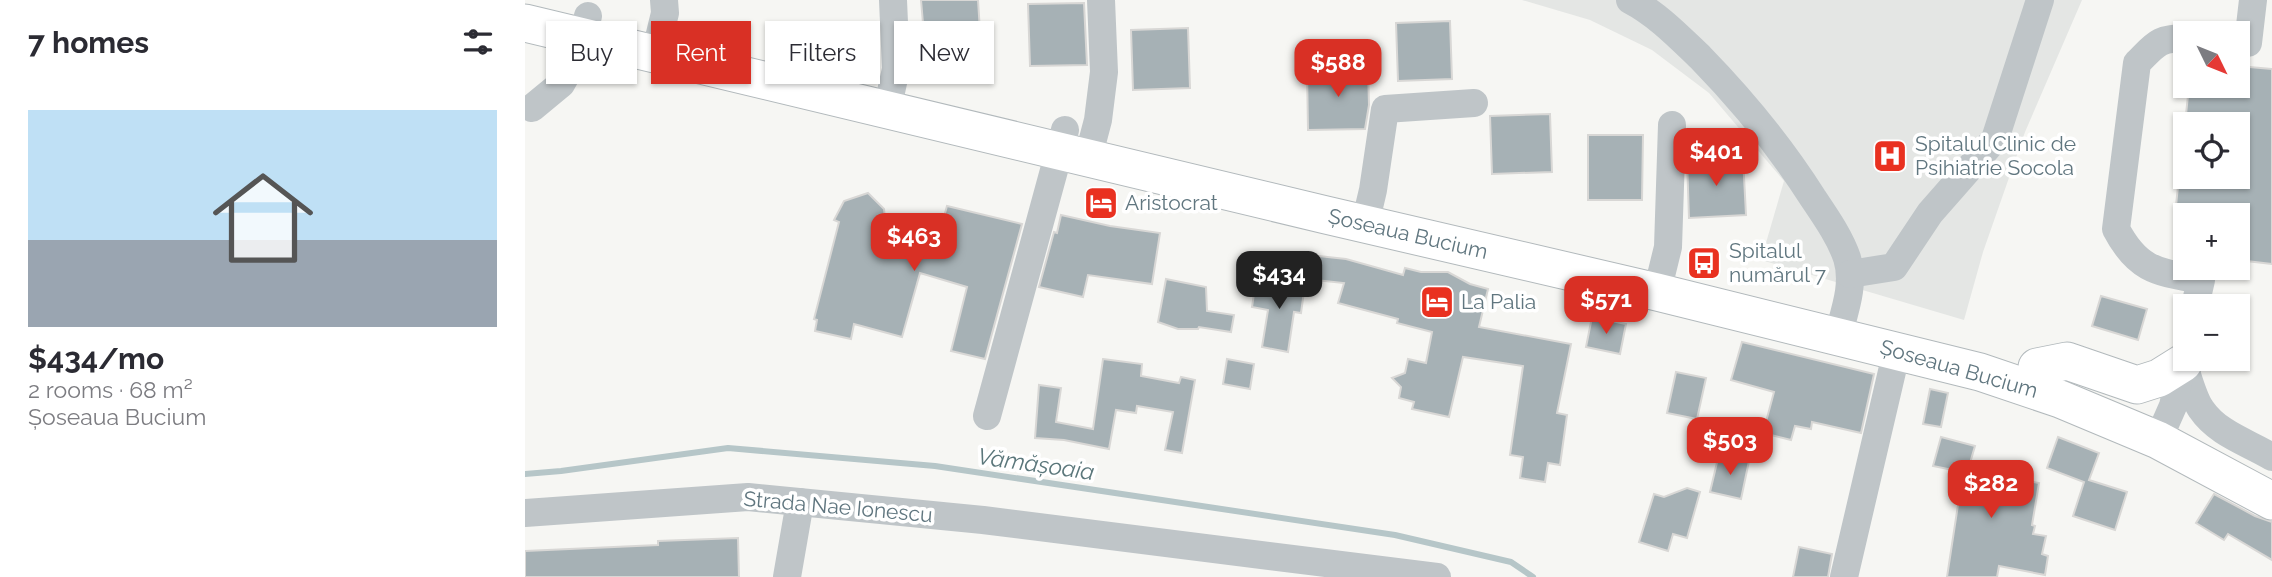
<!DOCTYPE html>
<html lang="en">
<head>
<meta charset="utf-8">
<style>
  body { margin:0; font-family:Raleway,sans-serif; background:#f2f2f3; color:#2b2b33; height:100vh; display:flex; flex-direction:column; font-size:26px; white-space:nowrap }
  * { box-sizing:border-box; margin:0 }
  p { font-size:23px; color:#7c7c81 }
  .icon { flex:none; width:38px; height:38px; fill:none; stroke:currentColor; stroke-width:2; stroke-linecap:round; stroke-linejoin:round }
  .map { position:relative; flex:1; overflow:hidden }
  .details { display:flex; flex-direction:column; background:#fff; width:525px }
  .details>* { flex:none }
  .top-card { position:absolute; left:21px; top:21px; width:665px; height:63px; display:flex; gap:14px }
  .needle { width:46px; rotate:133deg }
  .tools { position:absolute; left:1648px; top:21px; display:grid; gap:14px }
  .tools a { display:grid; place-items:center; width:77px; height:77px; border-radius:0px; background:#fff; box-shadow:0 2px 5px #0004; font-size:35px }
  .price { position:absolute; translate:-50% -60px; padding:0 16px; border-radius:14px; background:#d93025; color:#fff; font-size:23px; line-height:46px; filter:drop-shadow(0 2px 4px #0008) }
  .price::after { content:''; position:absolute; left:50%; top:42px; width:21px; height:16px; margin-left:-10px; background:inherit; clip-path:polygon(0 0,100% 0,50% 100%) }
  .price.active { background:#222; color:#fff }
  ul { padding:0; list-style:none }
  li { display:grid; align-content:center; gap:14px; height:371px; padding:0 28px }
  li+li { border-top:2px solid #e1e1e2 }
  li span { display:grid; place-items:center; height:217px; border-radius:0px; color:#555 }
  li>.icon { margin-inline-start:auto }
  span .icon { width:126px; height:126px; fill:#fffc; stroke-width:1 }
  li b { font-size:30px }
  h2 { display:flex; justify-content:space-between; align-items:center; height:84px; padding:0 28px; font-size:30px }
  .chip { padding:0 24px; border-radius:0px; background:#fff; box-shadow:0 2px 5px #0004; font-size:24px; line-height:63px }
  .chip.active { background:#d93025; color:#fff }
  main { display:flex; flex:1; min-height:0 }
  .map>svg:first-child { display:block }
</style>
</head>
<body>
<main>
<section class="details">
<h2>7 homes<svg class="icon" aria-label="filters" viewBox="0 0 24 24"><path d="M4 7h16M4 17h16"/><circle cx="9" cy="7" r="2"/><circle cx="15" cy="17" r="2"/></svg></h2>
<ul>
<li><span style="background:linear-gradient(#bfe0f5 60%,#9aa5b1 0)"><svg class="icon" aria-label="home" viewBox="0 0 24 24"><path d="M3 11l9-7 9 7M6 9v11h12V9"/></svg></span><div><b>$434/mo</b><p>2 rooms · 68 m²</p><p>Șoseaua Bucium</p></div></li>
</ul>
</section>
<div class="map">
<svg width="1747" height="577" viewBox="0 0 1747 577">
  <rect width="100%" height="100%" fill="#f6f6f3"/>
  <polygon fill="#e4e6e4" points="997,0 1557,0 1500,132 1458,252 1439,320 1236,260 1259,181 1184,93 1127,50 1065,20"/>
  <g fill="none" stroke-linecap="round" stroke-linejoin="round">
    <polyline stroke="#b6c6c8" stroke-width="6" points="0,474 36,471 203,448 410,466 870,535 986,562 1008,577"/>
  </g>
  <g fill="#a6b1b5" stroke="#d8d7d5" stroke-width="2">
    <polygon points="396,0 453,0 455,31 399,35"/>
    <polygon points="559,3 562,65 505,66 503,4"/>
    <polygon points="925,21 927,79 873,81 871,23"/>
    <polygon points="663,28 665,88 608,90 606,30"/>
    <polygon points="1713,66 1747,69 1747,264 1713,260 1713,215 1650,215 1654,177 1713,177 1713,124 1660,124 1664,86 1713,86"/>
    <polygon points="843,69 844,105 840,129 783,130 782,70"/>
    <polygon points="1025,114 1027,172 967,174 965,116"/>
    <polygon points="1063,135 1118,135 1117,200 1063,200"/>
    <polygon points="1218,157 1221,215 1164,218 1162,160"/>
    <polygon points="343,193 359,209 362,236 410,249 422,206 497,224 460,359 426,351 442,287 395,273 377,337 329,324 326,339 290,331 292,320 289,319 314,222 309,220 319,201"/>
    <polygon points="536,215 585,226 635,233 627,284 563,275 558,297 514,287 529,232 532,233"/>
    <polygon points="775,254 821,259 878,275 880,268 896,272 923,272 945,284 963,289 954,327 1046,344 1032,413 1042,415 1035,465 1023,463 1020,482 995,478 998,457 985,455 998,366 938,357 924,417 887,409 889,402 874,398 876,387 867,378 880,373 883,359 901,363 907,332 872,323 873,319 813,303 819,283 772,278"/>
    <polygon points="741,278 780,284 776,313 769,312 763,352 737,347 743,310 727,307 730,287 739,288"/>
    <polygon points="641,279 681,287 682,311 709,315 706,332 674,327 673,329 653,329 633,322"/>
    <polygon points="1576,296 1622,309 1613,340 1567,326"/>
    <polygon points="1067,317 1101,324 1095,354 1061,347"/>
    <polygon points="1217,342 1349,374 1336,433 1287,422 1286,429 1270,426 1266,440 1238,433 1249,392 1206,380"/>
    <polygon points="578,359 617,364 616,376 654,383 656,377 670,380 657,453 640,450 648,412 612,406 611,413 591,410 584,449 539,440 510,438 514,385 536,388 531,422 568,429"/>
    <polygon points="702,359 729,364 725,389 698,384"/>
    <polygon points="1151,372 1181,378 1172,419 1142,413"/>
    <polygon points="1405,389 1423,393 1416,427 1398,424"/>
    <polygon points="1416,437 1450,446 1443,470 1514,483 1507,525 1510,526 1508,534 1521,536 1517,554 1523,556 1520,575 1474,566 1472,577 1422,577 1438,472 1408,466"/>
    <polygon points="1533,437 1574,453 1564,480 1602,492 1590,530 1548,516 1559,482 1522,468"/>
    <polygon points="1194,454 1224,461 1216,499 1185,492"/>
    <polygon points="1162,488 1175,492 1162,538 1148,534 1143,551 1114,542 1129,494 1139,497"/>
    <polygon points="1689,494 1730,516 1747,522 1747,560 1703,534 1699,540 1671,523"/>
    <polygon points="213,538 214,577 0,577 0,551 133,545 133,541"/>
    <polygon points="1274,547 1307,554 1303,577 1268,577"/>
  </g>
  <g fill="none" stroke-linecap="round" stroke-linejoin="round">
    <g stroke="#b2b9bc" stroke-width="39">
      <g id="major">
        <polyline points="0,23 801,215 1132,292 1455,372 1535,399 1633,440 1747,501"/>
        <polyline points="1512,367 1542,361 1612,385 1634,378 1658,363"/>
      </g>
    </g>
    <g stroke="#bfc5c8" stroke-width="28">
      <path d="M1105,0C1132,14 1154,37 1175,57C1218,101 1255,146 1288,198C1300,216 1315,237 1322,258C1330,284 1320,310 1313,336"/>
      <path d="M1661,38C1633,38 1631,44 1612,63L1591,229C1613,271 1633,272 1676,280L1670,306"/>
      <polyline points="1723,43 1728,0"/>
      <polyline points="130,54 140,13 139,0"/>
      <polyline points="7,108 36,84 53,54 63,16"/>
      <polyline points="362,110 371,69 368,0"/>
      <polyline points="563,158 573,120 579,72 576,0"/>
      <polyline points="840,224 848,190 860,109 949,103"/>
      <polyline points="1325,274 1369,267 1405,213 1470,139 1515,0"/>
      <polyline points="1132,292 1143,247 1147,125"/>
      <path d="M1658,363C1663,376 1668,398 1676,409C1693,434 1722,442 1747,457"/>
      <polyline points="462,416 540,130"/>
      <polyline points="1633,440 1648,406 1658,359"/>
      <polyline points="0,513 223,497 458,520 912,577"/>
      <polyline points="262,577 275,502"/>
      <polyline points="1319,577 1372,350"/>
    </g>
    <use href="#major" stroke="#fff" stroke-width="37"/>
  </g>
  <defs>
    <g id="hospital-square" transform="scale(1.75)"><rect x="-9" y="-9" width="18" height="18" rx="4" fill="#e93120" stroke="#fff"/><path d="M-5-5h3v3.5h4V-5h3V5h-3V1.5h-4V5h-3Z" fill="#fff"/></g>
    <g id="hotel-square" transform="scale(1.75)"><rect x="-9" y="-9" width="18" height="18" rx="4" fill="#e93120" stroke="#fff"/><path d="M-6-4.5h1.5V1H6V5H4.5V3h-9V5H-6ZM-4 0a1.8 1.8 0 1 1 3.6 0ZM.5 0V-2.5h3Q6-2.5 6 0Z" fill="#fff"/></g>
    <g id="bus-square" transform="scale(1.75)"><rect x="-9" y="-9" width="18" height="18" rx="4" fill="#e93120" stroke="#fff"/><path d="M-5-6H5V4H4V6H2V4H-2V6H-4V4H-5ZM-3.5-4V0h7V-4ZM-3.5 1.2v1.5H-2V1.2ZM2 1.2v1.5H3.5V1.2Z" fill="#fff"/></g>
  </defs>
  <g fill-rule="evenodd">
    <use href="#hospital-square" x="1365" y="156"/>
    <use href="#hotel-square" x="576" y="203"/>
    <use href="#bus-square" x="1179" y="263"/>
    <use href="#hotel-square" x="912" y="302"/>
  </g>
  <g text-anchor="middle" stroke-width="7" stroke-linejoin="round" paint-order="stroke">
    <g font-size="21" fill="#60767f" stroke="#fff" text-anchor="start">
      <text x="1390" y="151">Spitalul Clinic de<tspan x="1390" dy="24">Psihiatrie Socola</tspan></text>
      <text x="600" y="210">Aristocrat</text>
      <text x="1204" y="258">Spitalul<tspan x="1204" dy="24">numărul 7</tspan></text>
      <text x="936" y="309">La Palia</text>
    </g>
    <g font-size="21" fill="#60767f" stroke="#fff">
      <text transform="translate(883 234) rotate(13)" y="7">Șoseaua Bucium</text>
      <text transform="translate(1434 369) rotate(16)" y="7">Șoseaua Bucium</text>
      <text transform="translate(313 507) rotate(5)" y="7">Strada Nae Ionescu</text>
    </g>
    <g font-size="23" font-style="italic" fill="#5b777b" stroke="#fff">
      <text transform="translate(511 464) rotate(8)" y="8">Vămășoaia</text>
    </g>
  </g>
</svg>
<div class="tools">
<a><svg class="needle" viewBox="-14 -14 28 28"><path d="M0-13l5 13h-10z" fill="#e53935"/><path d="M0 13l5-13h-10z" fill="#7c7c81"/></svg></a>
<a><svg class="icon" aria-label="locate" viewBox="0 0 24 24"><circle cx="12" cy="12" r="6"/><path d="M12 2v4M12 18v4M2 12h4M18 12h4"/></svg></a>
<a>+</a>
<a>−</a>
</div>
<b class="price" style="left:813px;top:99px">$588</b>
<b class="price" style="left:1191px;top:188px">$401</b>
<b class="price" style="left:389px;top:273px">$463</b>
<b class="price active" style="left:754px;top:311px">$434</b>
<b class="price" style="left:1081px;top:336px">$571</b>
<b class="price" style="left:1205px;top:477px">$503</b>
<b class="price" style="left:1466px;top:520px">$282</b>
<div class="top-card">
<a class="chip">Buy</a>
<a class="chip active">Rent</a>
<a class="chip">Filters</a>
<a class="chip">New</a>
</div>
</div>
</main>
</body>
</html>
